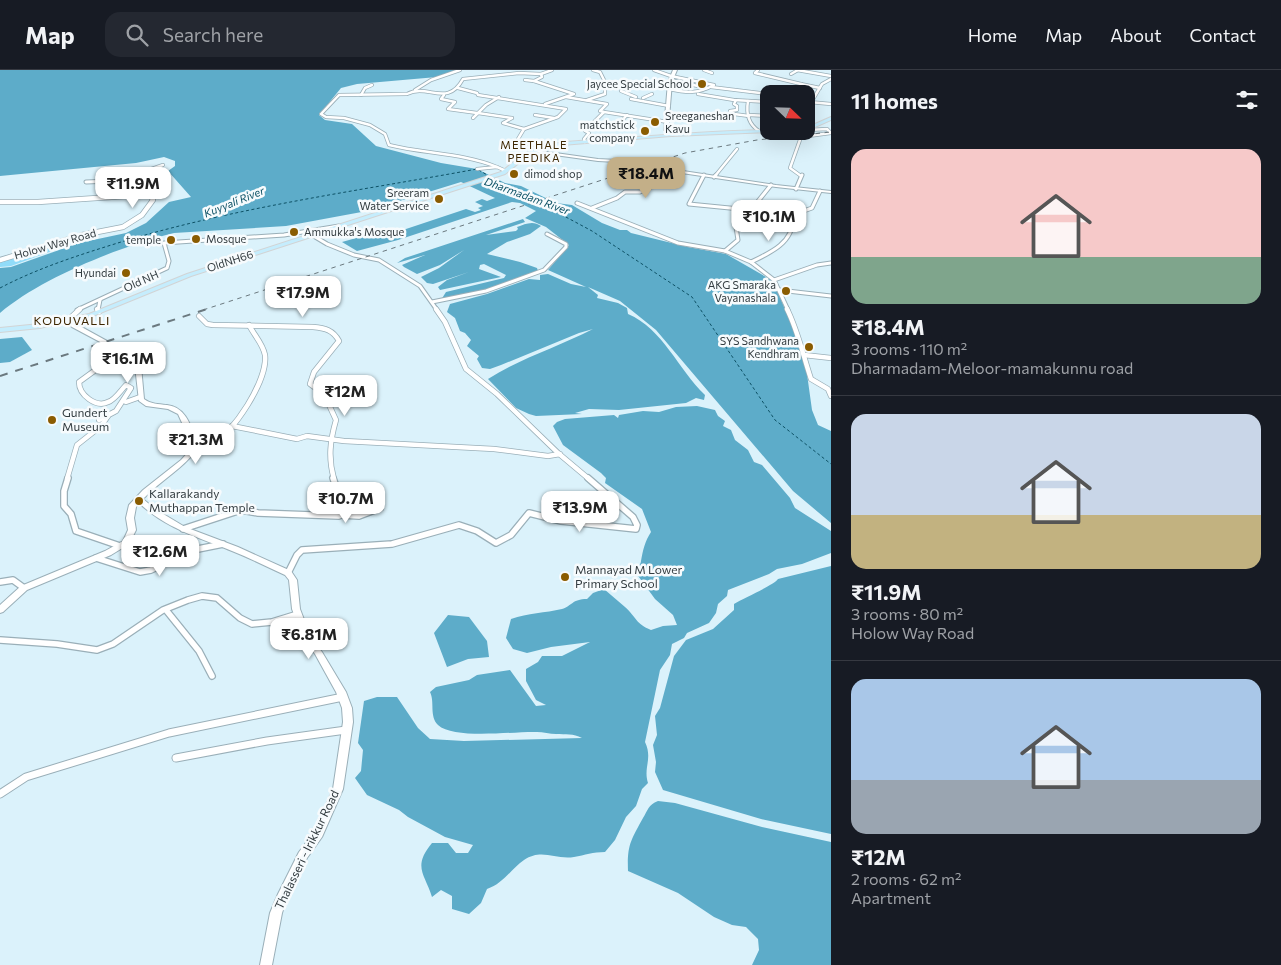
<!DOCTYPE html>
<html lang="en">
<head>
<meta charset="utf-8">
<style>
  body { margin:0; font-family:Commissioner,sans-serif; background:#242831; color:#f1f3f6; height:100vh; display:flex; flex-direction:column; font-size:19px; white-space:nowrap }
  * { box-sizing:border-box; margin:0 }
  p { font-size:16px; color:#9ea1a6 }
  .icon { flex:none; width:28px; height:28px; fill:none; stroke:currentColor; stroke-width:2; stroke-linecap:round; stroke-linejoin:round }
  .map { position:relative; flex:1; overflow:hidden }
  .side { display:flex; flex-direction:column; background:#171b24; width:450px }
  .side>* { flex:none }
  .needle { width:32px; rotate:113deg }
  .buttons { position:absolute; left:760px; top:15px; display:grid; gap:10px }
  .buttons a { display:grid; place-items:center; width:55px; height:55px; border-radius:10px; background:#171b24; box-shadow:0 5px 20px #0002; font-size:25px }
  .price { position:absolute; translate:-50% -42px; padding:0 11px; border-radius:10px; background:#fff; color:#222; font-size:16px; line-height:32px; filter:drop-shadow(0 1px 2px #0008) }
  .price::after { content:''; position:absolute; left:50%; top:30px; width:15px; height:11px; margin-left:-8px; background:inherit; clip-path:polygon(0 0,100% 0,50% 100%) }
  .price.selected { background:#c3af88; color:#111 }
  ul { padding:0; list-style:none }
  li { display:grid; align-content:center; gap:10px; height:265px; padding:0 20px }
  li+li { border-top:1px solid #363941 }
  li span { display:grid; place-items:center; height:155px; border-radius:15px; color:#555 }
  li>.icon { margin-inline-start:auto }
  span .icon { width:90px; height:90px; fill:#fffc; stroke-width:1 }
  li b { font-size:21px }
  h2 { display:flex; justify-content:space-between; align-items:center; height:60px; padding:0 20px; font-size:21px }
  header { display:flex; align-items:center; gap:30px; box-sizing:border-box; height:70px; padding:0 25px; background:#171b24; border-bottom:1px solid #363941 }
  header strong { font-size:24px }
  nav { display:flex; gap:28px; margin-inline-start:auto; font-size:18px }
  .search { width:350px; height:45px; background:#242831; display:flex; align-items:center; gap:12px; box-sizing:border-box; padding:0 18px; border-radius:15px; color:#9ea1a6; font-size:19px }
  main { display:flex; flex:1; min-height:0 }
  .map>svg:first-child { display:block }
</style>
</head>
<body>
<header>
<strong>Map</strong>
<div class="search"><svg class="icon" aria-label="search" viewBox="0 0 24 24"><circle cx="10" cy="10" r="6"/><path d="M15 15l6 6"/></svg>Search here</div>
<nav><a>Home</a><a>Map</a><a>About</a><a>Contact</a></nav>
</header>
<main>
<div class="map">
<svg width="831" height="895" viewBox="0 0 831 895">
  <rect width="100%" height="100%" fill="#dbf2fb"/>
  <polygon fill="#91dcf9" points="58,175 60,178 11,196 0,197 0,191"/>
  <g fill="#5dacc9">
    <path d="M0,0H457L437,7L357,14L341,18L319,45L325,50L352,54L376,76L441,93L477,99L505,113L521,116L556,133L572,135L602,153L620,160H627L631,163L688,177L726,184L773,211L796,265L807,304L812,340L818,355L831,361V453L793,421L656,260L620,231L588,217L598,225L597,228L618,233L627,238L628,244C663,259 678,299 705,325L704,330L696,328L686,333L619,340L589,339L575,343L582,344L536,346L529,344L516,338L488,309C521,288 558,277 593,259L579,263L501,295L490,299L482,298L477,289L479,286L467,276L471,270L465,263L460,261L455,248L447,242L450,234L487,224L529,209L540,210V205L548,204L571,214L586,217L548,200L569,175L546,157L525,148L536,141L520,133L512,132L398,170L357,181L342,172L374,163H394L466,139L475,142L481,140L478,138L483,136L475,132L482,129L487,131L495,128L461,112L367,141L286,156L174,163C121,176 41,208 0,243V198L11,197L79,173L126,163L146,153L169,132L191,127L168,101L175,96V91L164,87L136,93L0,106Z"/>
    <path d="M523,149L525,152L486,165L516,161L518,159L517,157C525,154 533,150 541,156L530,164L507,172L487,184L520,192L537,198L538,201L490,219L441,230L446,222L504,208L506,205L484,194L480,195L479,199L501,207L440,220L438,217L447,210L469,202L433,214L427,213L421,207L439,198L464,180L440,195L417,204L404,197L402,195L425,185L397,193L405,188Z"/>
    <polygon points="22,267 32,280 10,292 0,293 0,269"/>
    <path d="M697,336L715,340L718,346L725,351L723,356L731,360L735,370L748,380L754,392L762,395L790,428L795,438L831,461V483L802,494L777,499L769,504L728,520L727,526L718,534L716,543L709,553L687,563L684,568L672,574L670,585L660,600L645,672C653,689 643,697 648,713L642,719L636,736L626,747L615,770L605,782C593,782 585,785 574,787C555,790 542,778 524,790C511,799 503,814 487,819L481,833L469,844L452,839V826L441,820L432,827C425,804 412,797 432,773H448L456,783H468L473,775L445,767L408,747L399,740L367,725L355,708L361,701L363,680L358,673L364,631L377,627H397L418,658L430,669L464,671L582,668C573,663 566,665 556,664C550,664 543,662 537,662C515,661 454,670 438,655C429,646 435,632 430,622L436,617L469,610L477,605L510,600L536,636L546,635L536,630L526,611V599L538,592L542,586H562L590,572L551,577L527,583L513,579L506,568L511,549C528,543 545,543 562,539C572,536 572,529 587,529L593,523L604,519C611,525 618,531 625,537C636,547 636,554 651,560L663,556L677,555L673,545L655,529L636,503C637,499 641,494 641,491C643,480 645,471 651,462L642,439L605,413L606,408L601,403L563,375L553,356L557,352L565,349L614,345L618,348L619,345L643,341L659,342L676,337Z"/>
    <path d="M831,496V764L761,749L663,720L655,702L656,692L653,675L657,665L655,646L660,638L674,586L686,570L713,559L734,540V534C744,528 774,515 778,509Z"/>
    <polygon points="448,545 469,547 487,571 489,587 468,589 447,597 434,563"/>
    <path d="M658,731L675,733L762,757L831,772V895H752L759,880L758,869L746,857L732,855L714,847L678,823L628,801C627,775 631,770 643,748C648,740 648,735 658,731Z"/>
  </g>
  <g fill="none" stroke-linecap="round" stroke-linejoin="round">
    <g stroke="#0d5165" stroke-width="1" stroke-dasharray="3 2.5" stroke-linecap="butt">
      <polyline points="493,108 592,161 692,227 775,350 831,394"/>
      <path d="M0,218C38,198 79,185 121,172C237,137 358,121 477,99L489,106"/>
    </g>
    <g stroke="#9aafb8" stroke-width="4">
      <g id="minor-far4">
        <path d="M654,0L671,6L714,15C698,24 687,23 669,19"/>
        <polyline points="704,0 712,3"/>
        <polyline points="758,0 755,3 801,14"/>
        <polyline points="797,0 831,6"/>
        <polyline points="541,4 542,7 534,11 574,24 545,34"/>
        <polyline points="791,4 798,0"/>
        <polyline points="525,10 534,11"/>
        <polyline points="670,10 707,18"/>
        <polyline points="711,17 769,24"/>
        <polyline points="458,18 477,23 478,25 566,39 558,47 524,59 518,69 520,72 547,77"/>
        <polyline points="415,20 431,10 460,0"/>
        <polyline points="621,21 636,27"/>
        <polyline points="698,24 734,30 769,32"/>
        <polyline points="781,24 785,18 799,18 801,14 820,18"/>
        <polyline points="361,25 365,18 372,15"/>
        <polyline points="444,25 441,29 455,32 448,39 477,43"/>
        <polyline points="566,27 607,34 600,41 604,42 668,52"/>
        <polyline points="643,28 652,24"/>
        <polyline points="631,29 669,36"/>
        <polyline points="806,29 812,31 822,14 831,9"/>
        <polyline points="587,30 605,24 605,12 600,2 593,0"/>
        <path d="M748,31C746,43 748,54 759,61"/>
        <polyline points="809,32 831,34"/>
        <polyline points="478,43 512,48"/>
        <polyline points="734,44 749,46"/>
        <polyline points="535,45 554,48"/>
        <polyline points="749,45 769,46"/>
        <polyline points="668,47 734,44 730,41 737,40 737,36 734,34 736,30"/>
        <polyline points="473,48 486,35 499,27"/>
        <polyline points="512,48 503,53 524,59"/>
        <polyline points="618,55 627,45"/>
        <polyline points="585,72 584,69 589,63 585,61 604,42"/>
        <path d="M497,97C463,83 425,84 389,75L385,64L370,55L344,48L326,47L321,44L339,25L407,24C428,13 447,38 463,9L519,3L541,4L552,0"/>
        <polyline points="658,98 661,106"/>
        <polyline points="477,99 497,97 506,101"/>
        <polyline points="138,106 140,103 163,95"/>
        <polyline points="715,106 737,79"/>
        <polyline points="801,106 790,98 801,67 831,63 827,59 808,60"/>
      </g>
    </g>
    <g stroke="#9aafb8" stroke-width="5">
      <g id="minor-far3">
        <polyline points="139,105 136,109 149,121 151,126"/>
        <polyline points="704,105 689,134 750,140"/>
        <polyline points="714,107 716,105"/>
        <polyline points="86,112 136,110"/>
        <polyline points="771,115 751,140 739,147 736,157 738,170 725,181 751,192 774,210 788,240"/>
        <polyline points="796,119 802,105"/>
        <polyline points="577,133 678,173 725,181"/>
        <polyline points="592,138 617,128 625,122 640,122 661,112 663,110 661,105"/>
        <polyline points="746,143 787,147 812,138 820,121"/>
        <polyline points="312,165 327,174 354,185 379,190 420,216 437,240"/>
        <path d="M751,192C770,183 793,173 793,149L788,147"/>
        <polyline points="774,210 817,195 831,193"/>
        <polyline points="779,220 831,226"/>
        <polyline points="432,232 486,221 544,200 566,177 566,174 547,164"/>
        <polyline points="77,240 167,198 169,191 164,173 284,165 339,156"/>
        <polyline points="98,240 100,230"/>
      </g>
    </g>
    <g stroke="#9aafb8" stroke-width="6">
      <g id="minor-far2">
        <polyline points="97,239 99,242"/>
        <polyline points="436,239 445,252 466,299 497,324 558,383 589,409"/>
        <path d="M787,239C798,261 803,285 811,309L828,319L831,326"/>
        <path d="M199,246L207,254L213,255L313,257C325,258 333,260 339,271L314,302L310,314L324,324L336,350C330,371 328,388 334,409"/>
        <polyline points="67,251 80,239"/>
        <polyline points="804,285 831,288"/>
        <polyline points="126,332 140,327"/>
        <path d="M99,350L116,341L131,318L126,315C121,320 115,330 108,332C96,338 79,325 79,312L112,288"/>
        <polyline points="232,356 297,369 307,366 344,371 494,379 548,386 560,384"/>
        <path d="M196,377C201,377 207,377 211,375C233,364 268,310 265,285C263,274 254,265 249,255"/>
        <polyline points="67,409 77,375 101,356 108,346"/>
      </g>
    </g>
    <g stroke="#9aafb8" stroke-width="8">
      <g id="minor-far1">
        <polyline points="68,408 64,421 64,436 71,444 76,461 120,476"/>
        <polyline points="341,445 359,446 380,438"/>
        <polyline points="183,459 241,440 258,443 339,446 345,442 333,408"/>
        <polyline points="96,488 140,502 151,500 193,480 223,474"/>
        <polyline points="288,503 297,485 302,480 392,474 459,455 477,461 496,473 511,465 529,443 561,451 636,459 637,455 633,447 588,408"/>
        <polyline points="0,512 13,510 24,518"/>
        <polyline points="166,540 199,581 212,606"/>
        <polyline points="0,570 57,574 97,580 113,574 163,540 188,530 202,526 217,528 240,548 252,554 272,552 298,544"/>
      </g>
    </g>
    <g stroke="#9aafb8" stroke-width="9">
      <g id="minor">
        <polyline points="176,688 267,671 346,660"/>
        <polyline points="0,724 26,707 169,663 343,627"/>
      </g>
    </g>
    <g stroke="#9aafb8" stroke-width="6">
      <polyline id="tertiary" points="0,132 38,132 141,125 151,126 153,130 142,145 123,157 82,165 0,190"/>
    </g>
    <g stroke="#9aafb8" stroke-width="2">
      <g id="secondary">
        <polygon points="673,0 677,0 672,12 668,60 674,65 672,66 664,60 668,12"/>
        <polygon points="534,80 598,89 636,91 638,92 636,93 598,91 533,82 533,80"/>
        <polygon points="650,96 776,115 831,121 831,123 776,117 648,98 648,97"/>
        <path d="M67,249L107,271L114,286L137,289L141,296L144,329C151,334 158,334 167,335C188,337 192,361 199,377C184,398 161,410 143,429L155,439L185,457L238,477L291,501L297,510L300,539L311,568L322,582L346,622L352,638L353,652L343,719L322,767L307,788L288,825L282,843L272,895H260L270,843L278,824L299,782L314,762L333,719L343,652L342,638L336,622L315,584L303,569L292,539L289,510L285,505C267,497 250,488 232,481C198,467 167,459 139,433L136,437L134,448L136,460L129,474L111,485L27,520L3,542L0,543V535L21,516L105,481L123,471L128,460L126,448L129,435L143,420L181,390L193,377L178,344L168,339L146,336L139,331L135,296L133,292L110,289L102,273L72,257L64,251Z"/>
      </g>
    </g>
    <g stroke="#d2d4d5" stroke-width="2">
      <g id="primary">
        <polygon points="831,47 831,50 806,61 806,58"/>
        <path d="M769,60L770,62L671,66L562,75L544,79L530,84L505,104L191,206L93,246L40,258L0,262V258L40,254L89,244L187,204L501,102C512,94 520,85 532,80C558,70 585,71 612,69C664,65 716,61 769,60Z"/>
      </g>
    </g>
    <use href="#minor-far4" stroke="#fff" stroke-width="2.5"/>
    <use href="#minor-far3" stroke="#fff" stroke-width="3"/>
    <use href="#minor-far2" stroke="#fff" stroke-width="4.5"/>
    <use href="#minor-far1" stroke="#fff" stroke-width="5.5"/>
    <use href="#minor" stroke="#fff" stroke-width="7"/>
    <use href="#tertiary" stroke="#fff" stroke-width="4.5"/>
    <use href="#secondary" fill="#fff" fill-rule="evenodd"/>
    <use href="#primary" fill="#c5edfd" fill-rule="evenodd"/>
    <polyline stroke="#6b797f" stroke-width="1" stroke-dasharray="4.5 4.5" stroke-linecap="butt" points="203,240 685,83 757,70 831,62"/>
    <polyline stroke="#6b797f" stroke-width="2" stroke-dasharray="8 8" stroke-linecap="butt" points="0,306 207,239"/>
    <g stroke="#9aafb8" stroke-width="5" stroke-linecap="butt">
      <polyline id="secondary-bridge" points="636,92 650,97"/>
    </g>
    <use href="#secondary-bridge" stroke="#fff" stroke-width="4"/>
  </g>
  <g fill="#8a5c01" stroke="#f7fbfd" stroke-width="2">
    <circle cx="702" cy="14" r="5"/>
    <circle cx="655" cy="52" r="5"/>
    <circle cx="645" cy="61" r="5"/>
    <circle cx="514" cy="104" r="5"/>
    <circle cx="439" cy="129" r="5"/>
    <circle cx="294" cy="162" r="5"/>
    <circle cx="196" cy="169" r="5"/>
    <circle cx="171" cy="170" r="5"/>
    <circle cx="126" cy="203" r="5"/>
    <circle cx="786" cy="221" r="5"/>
    <circle cx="809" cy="277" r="5"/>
    <circle cx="52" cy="350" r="5"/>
    <circle cx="139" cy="431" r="5"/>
    <circle cx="565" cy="507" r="5"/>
  </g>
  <g text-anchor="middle" stroke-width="5" stroke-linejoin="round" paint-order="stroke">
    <g font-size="11" fill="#333c40" stroke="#f7fbfd" text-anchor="end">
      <text x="692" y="18">Jaycee Special School</text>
      <text x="665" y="50" text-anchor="start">Sreeganeshan<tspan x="665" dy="13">Kavu</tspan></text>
      <text x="635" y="59">matchstick<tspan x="635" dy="13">company</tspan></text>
      <text x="524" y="108" text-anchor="start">dimod shop</text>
      <text x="429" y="127">Sreeram<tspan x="429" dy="13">Water Service</tspan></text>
      <text x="304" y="166" text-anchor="start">Ammukka's Mosque</text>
      <text x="206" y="173" text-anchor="start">Mosque</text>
      <text x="161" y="174">temple</text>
      <text x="116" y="207">Hyundai</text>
      <text x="776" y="219">AKG Smaraka<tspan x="776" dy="13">Vayanashala</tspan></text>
      <text x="799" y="275">SYS Sandhwana<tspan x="799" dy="13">Kendhram</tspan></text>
    </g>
    <g font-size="11" letter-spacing="1" fill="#3d2601" stroke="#f7fbfd">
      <text x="534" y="79">MEETHALE<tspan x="534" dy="13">PEEDIKA</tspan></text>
    </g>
    <g font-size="11" font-style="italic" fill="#0d5165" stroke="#f7fbfd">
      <text transform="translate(527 126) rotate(20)" y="4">Dharmadam River</text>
      <text transform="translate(234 132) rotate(-22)" y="4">Kuyyali River</text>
    </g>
    <g font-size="11" fill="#333c40" stroke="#f7fbfd">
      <text transform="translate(55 174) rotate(-16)" y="4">Holow Way Road</text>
      <text transform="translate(230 191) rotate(-18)" y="4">OldNH66</text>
      <text transform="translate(141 211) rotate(-24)" y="4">Old NH</text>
    </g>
    <g font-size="12" letter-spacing="1" fill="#3d2601" stroke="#f7fbfd">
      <text x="72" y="255">KODUVALLI</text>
    </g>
    <g font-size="12" fill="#333c40" stroke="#f7fbfd" text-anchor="start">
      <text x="62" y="347">Gundert<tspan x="62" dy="14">Museum</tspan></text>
      <text x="149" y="428">Kallarakandy<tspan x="149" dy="14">Muthappan Temple</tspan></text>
      <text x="575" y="504">Mannayad M Lower<tspan x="575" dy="14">Primary School</tspan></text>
    </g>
    <g font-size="12" fill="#333c40" stroke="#f7fbfd">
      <text transform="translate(307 780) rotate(-64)" y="4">Thalasseri - Irikkur Road</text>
    </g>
  </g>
</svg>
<div class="buttons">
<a><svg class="needle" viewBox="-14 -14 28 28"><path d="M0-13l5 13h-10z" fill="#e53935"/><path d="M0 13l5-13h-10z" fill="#9ea1a6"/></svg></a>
</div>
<b class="price selected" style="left:646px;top:129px">₹18.4M</b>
<b class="price" style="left:133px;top:139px">₹11.9M</b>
<b class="price" style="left:769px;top:172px">₹10.1M</b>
<b class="price" style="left:303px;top:248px">₹17.9M</b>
<b class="price" style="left:128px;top:314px">₹16.1M</b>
<b class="price" style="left:345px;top:347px">₹12M</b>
<b class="price" style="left:196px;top:395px">₹21.3M</b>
<b class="price" style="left:346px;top:454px">₹10.7M</b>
<b class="price" style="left:580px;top:463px">₹13.9M</b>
<b class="price" style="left:160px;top:507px">₹12.6M</b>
<b class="price" style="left:309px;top:590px">₹6.81M</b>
</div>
<section class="side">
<h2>11 homes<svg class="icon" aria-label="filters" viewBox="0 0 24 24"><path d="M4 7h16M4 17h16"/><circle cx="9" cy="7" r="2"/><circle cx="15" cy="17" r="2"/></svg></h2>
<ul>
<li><span style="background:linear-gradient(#f6c9c9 70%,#7fa58c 0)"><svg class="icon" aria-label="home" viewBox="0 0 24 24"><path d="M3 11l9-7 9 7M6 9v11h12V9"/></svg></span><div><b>₹18.4M</b><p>3 rooms · 110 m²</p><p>Dharmadam-Meloor-mamakunnu road</p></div></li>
<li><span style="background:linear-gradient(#c9d6e8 65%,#c2b280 0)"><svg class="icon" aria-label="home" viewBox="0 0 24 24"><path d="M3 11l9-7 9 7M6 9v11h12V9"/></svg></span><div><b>₹11.9M</b><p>3 rooms · 80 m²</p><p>Holow Way Road</p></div></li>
<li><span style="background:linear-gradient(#a9c7e8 65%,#9aa5b1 0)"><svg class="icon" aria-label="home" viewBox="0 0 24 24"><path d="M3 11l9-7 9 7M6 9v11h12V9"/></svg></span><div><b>₹12M</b><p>2 rooms · 62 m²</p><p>Apartment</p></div></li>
</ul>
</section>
</main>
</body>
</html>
